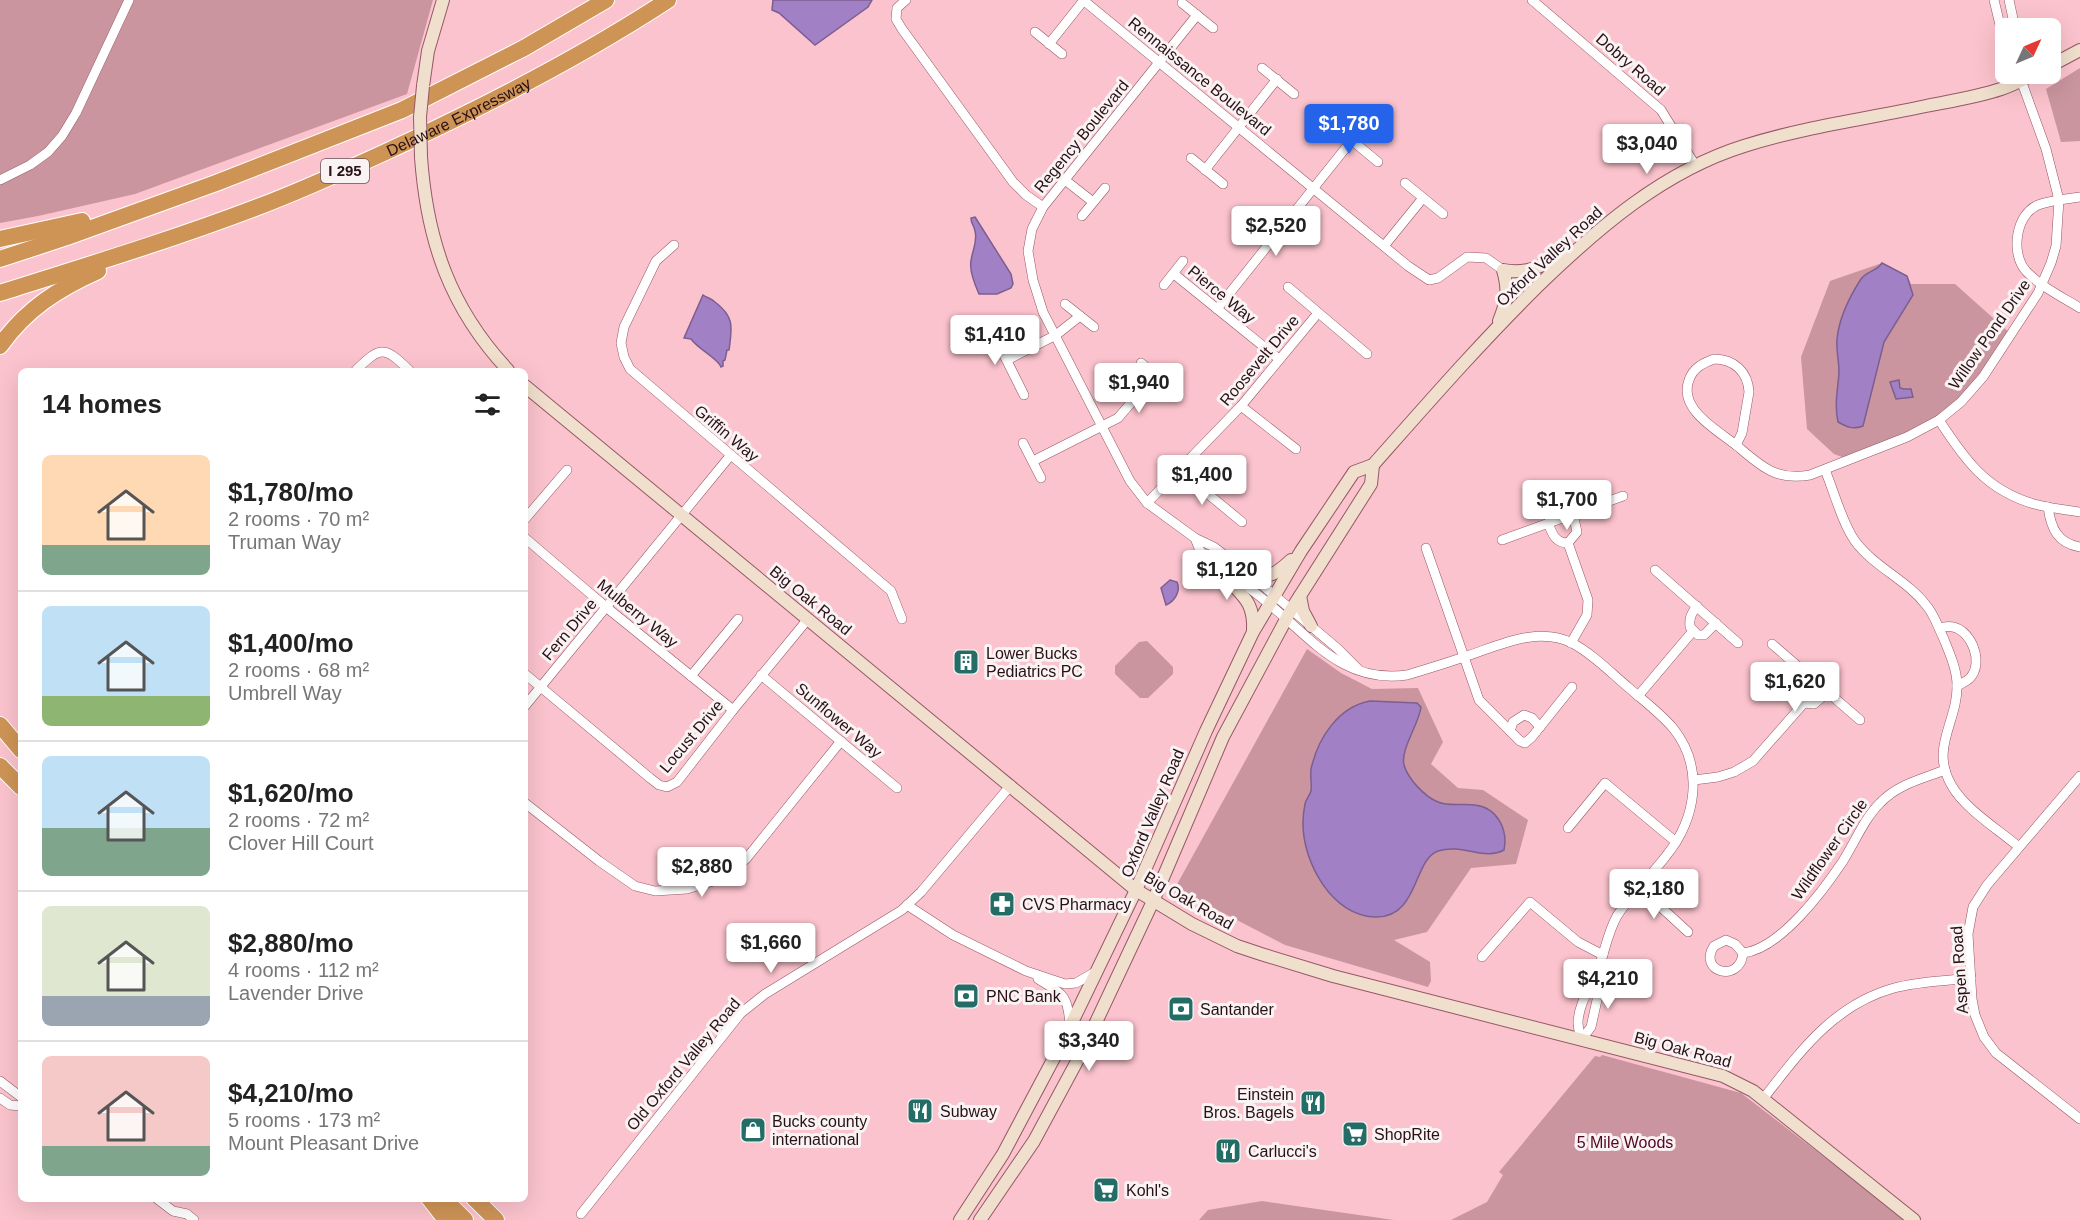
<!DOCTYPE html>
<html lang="en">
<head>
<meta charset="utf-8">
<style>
  body { margin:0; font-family:Arial,sans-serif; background:#f6f6f6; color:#222; height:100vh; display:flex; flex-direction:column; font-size:22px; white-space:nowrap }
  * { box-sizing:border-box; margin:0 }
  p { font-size:20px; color:#767676 }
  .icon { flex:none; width:33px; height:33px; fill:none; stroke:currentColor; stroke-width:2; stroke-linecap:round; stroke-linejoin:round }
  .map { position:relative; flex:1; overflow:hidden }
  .side { position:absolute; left:18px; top:368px; width:510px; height:834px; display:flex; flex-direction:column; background:#fff; border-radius:9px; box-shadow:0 6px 24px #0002 }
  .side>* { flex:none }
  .needle { width:39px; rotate:46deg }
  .fabs { position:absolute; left:1995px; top:18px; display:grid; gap:12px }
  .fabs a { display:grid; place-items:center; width:66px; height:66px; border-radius:9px; background:#fff; box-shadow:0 6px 24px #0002; font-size:30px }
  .price { position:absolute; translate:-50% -51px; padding:0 14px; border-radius:6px; background:#fff; color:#222; font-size:20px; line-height:39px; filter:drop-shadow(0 2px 3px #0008) }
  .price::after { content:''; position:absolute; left:50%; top:36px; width:18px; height:14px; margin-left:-9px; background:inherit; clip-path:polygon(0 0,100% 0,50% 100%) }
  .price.on { background:#2563eb; color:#fff }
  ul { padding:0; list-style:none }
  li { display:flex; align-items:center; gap:18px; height:150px; padding:0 24px }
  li+li { border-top:2px solid #e0e0e0 }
  li span { display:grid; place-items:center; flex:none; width:168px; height:120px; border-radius:9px; color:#555 }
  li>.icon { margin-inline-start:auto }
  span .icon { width:72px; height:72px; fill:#fffc; stroke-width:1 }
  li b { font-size:26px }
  h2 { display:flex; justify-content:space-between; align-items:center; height:72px; padding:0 24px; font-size:26px }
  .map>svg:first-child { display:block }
</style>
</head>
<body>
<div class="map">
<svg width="2080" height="1220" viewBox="0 0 2080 1220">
  <rect width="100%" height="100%" fill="#fbc3cd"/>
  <g fill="#ca959f">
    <polygon points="0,0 433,0 407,94 135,194 38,216 0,223"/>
    <polygon points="2080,68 2080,141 2061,142 2046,89"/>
    <polygon points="1882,263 1907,276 1911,284 1955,284 2011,334 1983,377 1939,420 1850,460 1834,454 1807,429 1801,357 1830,281"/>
    <polygon points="1147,641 1173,667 1173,674 1148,698 1140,698 1115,674 1115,666 1139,642"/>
    <polygon points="1307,649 1341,673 1372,689 1418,688 1443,742 1431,764 1458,788 1483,790 1528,820 1516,864 1471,868 1427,932 1394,940 1430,962 1431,981 1428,987 1285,945 1175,888"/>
    <polygon points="1602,1055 1741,1093 1906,1220 1451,1220 1487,1202 1503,1175 1499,1172 1595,1056 1600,1057"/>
    <polygon points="1262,1201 1394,1220 1199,1220 1208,1210"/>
  </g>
  <g fill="#a280c5" stroke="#7d5e90" stroke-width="1.5">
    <polygon points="773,0 872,0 868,7 815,45 779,13 772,10"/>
    <path d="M975,217L1011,274L1013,284L1011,288L997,294H979C975,285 969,271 971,261C972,251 978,242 975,231C974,225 971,224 971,218Z"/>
    <path d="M1882,263L1907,276L1913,295L1884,342L1863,426C1853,430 1847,427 1838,422C1834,405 1838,389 1839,372C1839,361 1836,350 1837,339C1839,319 1850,296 1861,279C1867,271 1877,271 1882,263Z"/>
    <path d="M703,295C707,298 711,298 715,302C735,317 732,328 729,350H727L725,360L723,361V366L721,367C718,358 699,350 691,339L684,338Z"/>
    <polygon points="1899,380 1900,388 1904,389 1911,389 1913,397 1896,399 1890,382"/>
    <path d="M1170,580L1177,582C1181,591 1175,601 1166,605L1161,588Z"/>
    <path d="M1370,701L1417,703L1421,707C1419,724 1400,750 1404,765C1408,779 1425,797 1438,802C1450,807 1463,803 1475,805C1498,808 1508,830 1504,850C1484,861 1463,843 1438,851C1413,860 1419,917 1376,917C1332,917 1302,861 1303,822C1303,816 1304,809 1305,804C1306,799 1310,795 1311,791C1312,784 1310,776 1311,769C1318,738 1338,707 1370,701Z"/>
  </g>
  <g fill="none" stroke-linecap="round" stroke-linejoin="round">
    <g stroke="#955866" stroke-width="10">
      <g id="street">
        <polyline points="906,0 897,8 896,19 902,29 1013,182 1026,195 1043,207"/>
        <polyline points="1083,0 1408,266 1429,280 1438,278 1467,257 1486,258 1503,270"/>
        <polyline points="1532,0 1661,110 1695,165"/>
        <polyline points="1994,0 2006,50"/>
        <polyline points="2009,0 2015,28"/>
        <polyline points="1182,3 1213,28"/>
        <polyline points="1197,15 1043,207 1032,229 1028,251 1033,280 1043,312 1130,481 1147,503 1195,538 1214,547 1249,574 1337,648 1358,669"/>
        <polyline points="1035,32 1062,54"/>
        <polyline points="1049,44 1084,0"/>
        <polyline points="1262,68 1294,94"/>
        <polyline points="1337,128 1378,162"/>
        <polyline points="1191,158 1223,184"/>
        <polyline points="1205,170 1277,79"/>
        <polyline points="0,180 30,165 48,152 62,136 76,113 129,0"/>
        <polyline points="1065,180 1093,202"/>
        <polyline points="1405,183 1443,214"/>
        <path d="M2080,197C2066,199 2051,200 2038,205C2016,214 2010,253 2026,271C2040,286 2062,297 2080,308"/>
        <polyline points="1082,216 1105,188"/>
        <polyline points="674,245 656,261 624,327 621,343 624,357 630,369 891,591 902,619"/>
        <polyline points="1384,246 1423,198"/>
        <polyline points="1174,274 1279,359"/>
        <polyline points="1164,285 1183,261"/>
        <polyline points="1288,287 1367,354"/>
        <polyline points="1065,304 1094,327"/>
        <polyline points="1217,309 1352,140"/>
        <polyline points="989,325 1024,395"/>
        <path d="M1714,359C1734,359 1748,372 1749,392L1742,433L1736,445C1717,430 1678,409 1689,380C1693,368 1703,363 1714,359Z"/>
        <polyline points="1007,360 1056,335 1080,316"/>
        <polyline points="1141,363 1170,387"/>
        <path d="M356,370C381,346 384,346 409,370"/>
        <polyline points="1241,406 1296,449"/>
        <path d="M1939,420C1965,460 1986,490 2034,504C2049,508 2065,510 2080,512"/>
        <polyline points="1023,443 1041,478"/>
        <path d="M1736,445C1761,466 1775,481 1810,475L1907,437L1939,420L1961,402L1983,377L2038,293L2051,263L2056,246L2059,200L2046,149L2021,80"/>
        <polyline points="1033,461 1118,418 1155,375"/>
        <polyline points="1179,470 1242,522"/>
        <path d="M1825,470C1834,491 1842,523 1855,541C1874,567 1907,580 1926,605C1934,614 1938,627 1943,637C1949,652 1957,669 1957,685C1958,722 1929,748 1952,786C1965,809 1999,830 2019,847"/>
        <polyline points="1147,503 1241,406 1318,313"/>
        <path d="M2048,507C2051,528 2057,543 2080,547"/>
        <polyline points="525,519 567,470"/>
        <path d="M1548,523C1552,533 1555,543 1568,543L1577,532L1573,514"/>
        <polyline points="525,538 606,607 733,710"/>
        <path d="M1195,538L1200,551C1222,569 1247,585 1269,604C1312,639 1344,684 1407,675C1427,669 1447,663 1467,656C1500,645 1538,626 1572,643C1593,654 1611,673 1629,688C1644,701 1660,713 1673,728C1705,768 1696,819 1666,856C1650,877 1631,894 1617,916C1608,932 1605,950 1599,967C1592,985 1579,1002 1578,1022C1578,1028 1580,1034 1581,1040"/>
        <polyline points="1502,540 1623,496"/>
        <polyline points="1568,543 1588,600 1587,615 1571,643"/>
        <polyline points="1426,548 1479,700 1520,741 1525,743 1532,737 1572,687"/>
        <polyline points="1655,570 1738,643"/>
        <path d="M1697,606C1691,614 1689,618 1690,627L1698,635H1704L1716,623"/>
        <path d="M1939,628C1943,627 1948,626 1953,627C1972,631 1984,663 1970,678C1967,681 1961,684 1957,686"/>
        <polyline points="1772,644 1860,720"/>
        <polyline points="525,674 650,778 659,785 667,787 677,782 733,710 808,619"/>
        <path d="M1808,674C1803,685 1797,692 1804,703L1814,704L1828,692"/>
        <polyline points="761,675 897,788"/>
        <polyline points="691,676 738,619"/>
        <polyline points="1638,696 1693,631"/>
        <polyline points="525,706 730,456"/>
        <polyline points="1510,731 1513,722 1524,715 1532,718 1540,727"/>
        <polyline points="2080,776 1987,885 1973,907 1968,934 1972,999 1975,1015 1984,1037 1996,1053 2080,1119"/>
        <polyline points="1694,780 1718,777 1734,772 1753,761 1804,703"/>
        <polyline points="525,803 599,861 635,886 655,891 687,889 720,879 746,859 841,741"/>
        <polyline points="1568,828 1605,783 1676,842"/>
        <polyline points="1639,887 1688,932"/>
        <polyline points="907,905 953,935 1026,971 1065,984 1076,983 1097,971"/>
        <path d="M1726,940L1735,944L1743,953C1740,984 1697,972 1714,946Z"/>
        <path d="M1743,953C1780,949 1823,891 1843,861C1855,842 1864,819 1880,803C1898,784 1922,779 1945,770"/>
        <polyline points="1482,957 1530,902 1578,942 1603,955"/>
        <path d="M1038,979C1063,994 1068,995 1070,1025"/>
        <polyline points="1581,1040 1591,1027 1599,991 1599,971"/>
        <polyline points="0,1081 21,1097"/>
        <polyline points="0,1098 10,1105 21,1106"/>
        <path d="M1763,1099C1800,1052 1833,1005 1894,988C1919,981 1945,981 1971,978"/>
        <polyline points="156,1198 173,1211 187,1214 194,1220"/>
        <polyline points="581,1214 741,1013 765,994 902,910 921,892 1011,785"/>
      </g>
    </g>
    <g stroke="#955866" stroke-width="14">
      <g id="secondary">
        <polyline points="2050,66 2080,50"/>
        <polyline points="423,86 428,51 443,0"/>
        <path d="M421,157C427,241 450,308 508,370"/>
        <path d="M1499,321C1507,301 1509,291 1503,270C1528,275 1544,264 1567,255"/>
        <polyline points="525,386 1136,890 1192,924 1237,946 1261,954 1333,976 1723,1076 1753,1091 1914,1220"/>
        <path d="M1219,566C1234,594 1255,594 1253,631"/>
        <path d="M1249,574C1269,579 1276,574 1291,560"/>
        <polyline points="1300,596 1303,611 1311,626"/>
        <path d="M960,1220L1003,1154L1063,1041L1136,890L1206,731L1253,632L1301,551L1354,472L1373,465C1427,404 1481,342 1539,285C1599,227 1664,171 1744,146C1804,127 1865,119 1926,106C1951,101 1977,97 2001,89C2013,85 2024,79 2034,74"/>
        <polyline points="980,1220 1034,1141 1082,1052 1154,899 1223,737 1291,610 1371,484 1373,465"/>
      </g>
    </g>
    <g stroke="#fff" stroke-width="18">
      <g id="highway">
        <polyline points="0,239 82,221"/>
        <polyline points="0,259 67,237 216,183 402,110 524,48 606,0"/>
        <path id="s1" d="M0,293C85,266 171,240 255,208C306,189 355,166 405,143C495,101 584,55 668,0"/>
        <path d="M0,346C26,309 58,289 98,271"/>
        <polyline points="0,725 21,750"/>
        <polyline points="0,766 21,787"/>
        <polyline points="429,1198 446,1220"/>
        <polyline points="443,1198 465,1220"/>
        <polyline points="474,1198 496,1220"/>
      </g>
    </g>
    <use href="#street" stroke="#fff" stroke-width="9"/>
    <use href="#secondary" stroke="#f0dfcc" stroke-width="12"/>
    <use href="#highway" stroke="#ce9456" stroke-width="16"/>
    <g stroke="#955866" stroke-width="14" stroke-linecap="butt">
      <polyline id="secondary-bridge" points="421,157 420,117 423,86"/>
    </g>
    <use href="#secondary-bridge" stroke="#f0dfcc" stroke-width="12"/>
  </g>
  <defs>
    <g id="building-square" transform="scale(1.35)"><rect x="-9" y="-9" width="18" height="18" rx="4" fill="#246d66" stroke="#faf3f4"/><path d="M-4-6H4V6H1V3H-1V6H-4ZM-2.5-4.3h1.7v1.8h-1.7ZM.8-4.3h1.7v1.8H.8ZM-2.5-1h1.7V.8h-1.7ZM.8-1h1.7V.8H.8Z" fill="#fff"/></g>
    <g id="pharmacy-square" transform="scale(1.35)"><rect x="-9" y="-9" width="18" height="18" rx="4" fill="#246d66" stroke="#faf3f4"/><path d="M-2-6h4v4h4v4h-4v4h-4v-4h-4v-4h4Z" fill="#fff"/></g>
    <g id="bank-square" transform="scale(1.35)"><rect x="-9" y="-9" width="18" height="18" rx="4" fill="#246d66" stroke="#faf3f4"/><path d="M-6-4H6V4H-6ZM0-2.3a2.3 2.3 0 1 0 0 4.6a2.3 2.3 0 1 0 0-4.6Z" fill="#fff"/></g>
    <g id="restaurant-square" transform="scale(1.35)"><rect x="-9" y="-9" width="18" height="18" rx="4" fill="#246d66" stroke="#faf3f4"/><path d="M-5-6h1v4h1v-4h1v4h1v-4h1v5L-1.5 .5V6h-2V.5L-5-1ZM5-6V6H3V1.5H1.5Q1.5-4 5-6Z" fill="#fff"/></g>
    <g id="shop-square" transform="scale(1.35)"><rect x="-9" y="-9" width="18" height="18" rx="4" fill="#246d66" stroke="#faf3f4"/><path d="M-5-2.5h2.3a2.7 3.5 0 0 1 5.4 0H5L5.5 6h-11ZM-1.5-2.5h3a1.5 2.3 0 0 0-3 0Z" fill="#fff"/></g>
    <g id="supermarket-square" transform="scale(1.35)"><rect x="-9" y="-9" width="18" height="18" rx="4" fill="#246d66" stroke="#faf3f4"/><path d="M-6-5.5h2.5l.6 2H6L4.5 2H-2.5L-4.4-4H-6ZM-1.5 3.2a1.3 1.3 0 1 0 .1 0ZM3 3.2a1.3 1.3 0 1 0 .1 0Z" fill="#fff"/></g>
  </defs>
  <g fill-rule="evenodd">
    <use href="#building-square" x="966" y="662"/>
    <use href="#pharmacy-square" x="1002" y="904"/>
    <use href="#bank-square" x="966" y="996"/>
    <use href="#bank-square" x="1181" y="1009"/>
    <use href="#restaurant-square" x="1313" y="1103"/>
    <use href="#restaurant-square" x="920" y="1111"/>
    <use href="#shop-square" x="753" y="1130"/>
    <use href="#supermarket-square" x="1355" y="1134"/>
    <use href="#restaurant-square" x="1228" y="1151"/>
    <use href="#supermarket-square" x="1106" y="1190"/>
  </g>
  <g text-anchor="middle" stroke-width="6" stroke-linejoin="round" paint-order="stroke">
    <rect fill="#faf3f4" stroke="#675459" stroke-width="1.5" x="321" y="159" width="48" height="24" rx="4.5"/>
    <g font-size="15" font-weight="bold" fill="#281016">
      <text x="345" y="176">I 295</text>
    </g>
    <g font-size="16" fill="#281016" stroke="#faf3f4">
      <text transform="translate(1631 64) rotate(41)" y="6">Dobry Road</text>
      <text transform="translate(1200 76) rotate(39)" y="6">Rennaissance Boulevard</text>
      <text dy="6" stroke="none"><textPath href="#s1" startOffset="492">Delaware Expressway</textPath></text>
      <text transform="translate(1081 136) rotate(-51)" y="6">Regency Boulevard</text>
      <text transform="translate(1549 256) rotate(-43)" y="6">Oxford Valley Road</text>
      <text transform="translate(1222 294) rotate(39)" y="6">Pierce Way</text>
      <text transform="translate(1989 334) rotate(-55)" y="6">Willow Pond Drive</text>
      <text transform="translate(1259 360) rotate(-50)" y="6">Roosevelt Drive</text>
      <text transform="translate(727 433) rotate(40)" y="6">Griffin Way</text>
      <text transform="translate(811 600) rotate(39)" y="6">Big Oak Road</text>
      <text transform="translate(638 613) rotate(39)" y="6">Mulberry Way</text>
      <text transform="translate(569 629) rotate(-50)" y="6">Fern Drive</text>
      <text transform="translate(839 720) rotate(40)" y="6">Sunflower Way</text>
      <text transform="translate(691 736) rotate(-50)" y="6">Locust Drive</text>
      <text transform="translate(1152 813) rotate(-67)" y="6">Oxford Valley Road</text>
      <text transform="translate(1829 849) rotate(-55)" y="6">Wildflower Circle</text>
      <text transform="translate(1189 900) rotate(30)" y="6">Big Oak Road</text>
      <text transform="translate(1959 970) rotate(-94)" y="6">Aspen Road</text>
      <text transform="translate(1683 1049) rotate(15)" y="6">Big Oak Road</text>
      <text transform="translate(683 1064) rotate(-50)" y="6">Old Oxford Valley Road</text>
    </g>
    <g font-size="16" fill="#281016" stroke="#faf3f4" text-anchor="start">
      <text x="986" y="659">Lower Bucks<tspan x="986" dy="18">Pediatrics PC</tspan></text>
      <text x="1022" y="910">CVS Pharmacy</text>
      <text x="986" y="1002">PNC Bank</text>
      <text x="1200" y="1015">Santander</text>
      <text x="1294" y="1100" text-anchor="end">Einstein<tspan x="1294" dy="18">Bros. Bagels</tspan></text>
      <text x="940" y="1117">Subway</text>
      <text x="772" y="1127">Bucks county<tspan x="772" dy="18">international</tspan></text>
      <text x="1374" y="1140">ShopRite</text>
      <text x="1248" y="1157">Carlucci's</text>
      <text x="1126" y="1196">Kohl's</text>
    </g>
    <g font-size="16" fill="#530522" stroke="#faf3f4">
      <text x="1625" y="1148">5 Mile Woods</text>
    </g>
  </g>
</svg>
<div class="fabs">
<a><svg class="needle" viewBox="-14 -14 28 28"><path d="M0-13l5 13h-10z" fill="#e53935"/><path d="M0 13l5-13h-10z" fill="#767676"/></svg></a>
</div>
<b class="price on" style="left:1349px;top:155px">$1,780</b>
<b class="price" style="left:1647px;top:175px">$3,040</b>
<b class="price" style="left:1276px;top:257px">$2,520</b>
<b class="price" style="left:995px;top:366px">$1,410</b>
<b class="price" style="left:1139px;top:414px">$1,940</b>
<b class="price" style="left:1202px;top:506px">$1,400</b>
<b class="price" style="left:1567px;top:531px">$1,700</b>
<b class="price" style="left:1227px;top:601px">$1,120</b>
<b class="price" style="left:1795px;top:713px">$1,620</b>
<b class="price" style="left:702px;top:898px">$2,880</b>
<b class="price" style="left:1654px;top:920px">$2,180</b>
<b class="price" style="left:771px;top:974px">$1,660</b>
<b class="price" style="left:1608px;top:1010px">$4,210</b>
<b class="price" style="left:1089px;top:1072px">$3,340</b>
<section class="side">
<h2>14 homes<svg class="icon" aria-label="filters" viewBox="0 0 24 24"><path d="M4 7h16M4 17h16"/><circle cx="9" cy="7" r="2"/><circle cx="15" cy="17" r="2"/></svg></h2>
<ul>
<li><span style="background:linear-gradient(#ffd9b3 75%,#7fa58c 0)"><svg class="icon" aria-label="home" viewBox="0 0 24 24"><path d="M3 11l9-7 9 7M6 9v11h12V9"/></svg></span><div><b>$1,780/mo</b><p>2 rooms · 70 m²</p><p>Truman Way</p></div></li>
<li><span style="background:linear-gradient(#bfe0f5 75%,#8fb573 0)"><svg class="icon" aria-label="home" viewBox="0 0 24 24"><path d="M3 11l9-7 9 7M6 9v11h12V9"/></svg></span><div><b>$1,400/mo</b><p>2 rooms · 68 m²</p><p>Umbrell Way</p></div></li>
<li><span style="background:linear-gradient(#bfe0f5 60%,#7fa58c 0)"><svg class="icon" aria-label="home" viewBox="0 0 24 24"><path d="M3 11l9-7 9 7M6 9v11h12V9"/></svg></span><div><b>$1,620/mo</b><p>2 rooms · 72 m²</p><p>Clover Hill Court</p></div></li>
<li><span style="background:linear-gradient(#dfe7d0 75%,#9aa5b1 0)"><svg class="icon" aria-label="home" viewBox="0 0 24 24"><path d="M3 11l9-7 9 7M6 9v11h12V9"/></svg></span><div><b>$2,880/mo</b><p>4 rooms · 112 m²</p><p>Lavender Drive</p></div></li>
<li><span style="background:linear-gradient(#f6c9c9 75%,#7fa58c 0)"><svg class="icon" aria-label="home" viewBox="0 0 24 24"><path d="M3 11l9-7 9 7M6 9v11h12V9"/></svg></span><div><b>$4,210/mo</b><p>5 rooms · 173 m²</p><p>Mount Pleasant Drive</p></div></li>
</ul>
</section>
</div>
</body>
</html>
